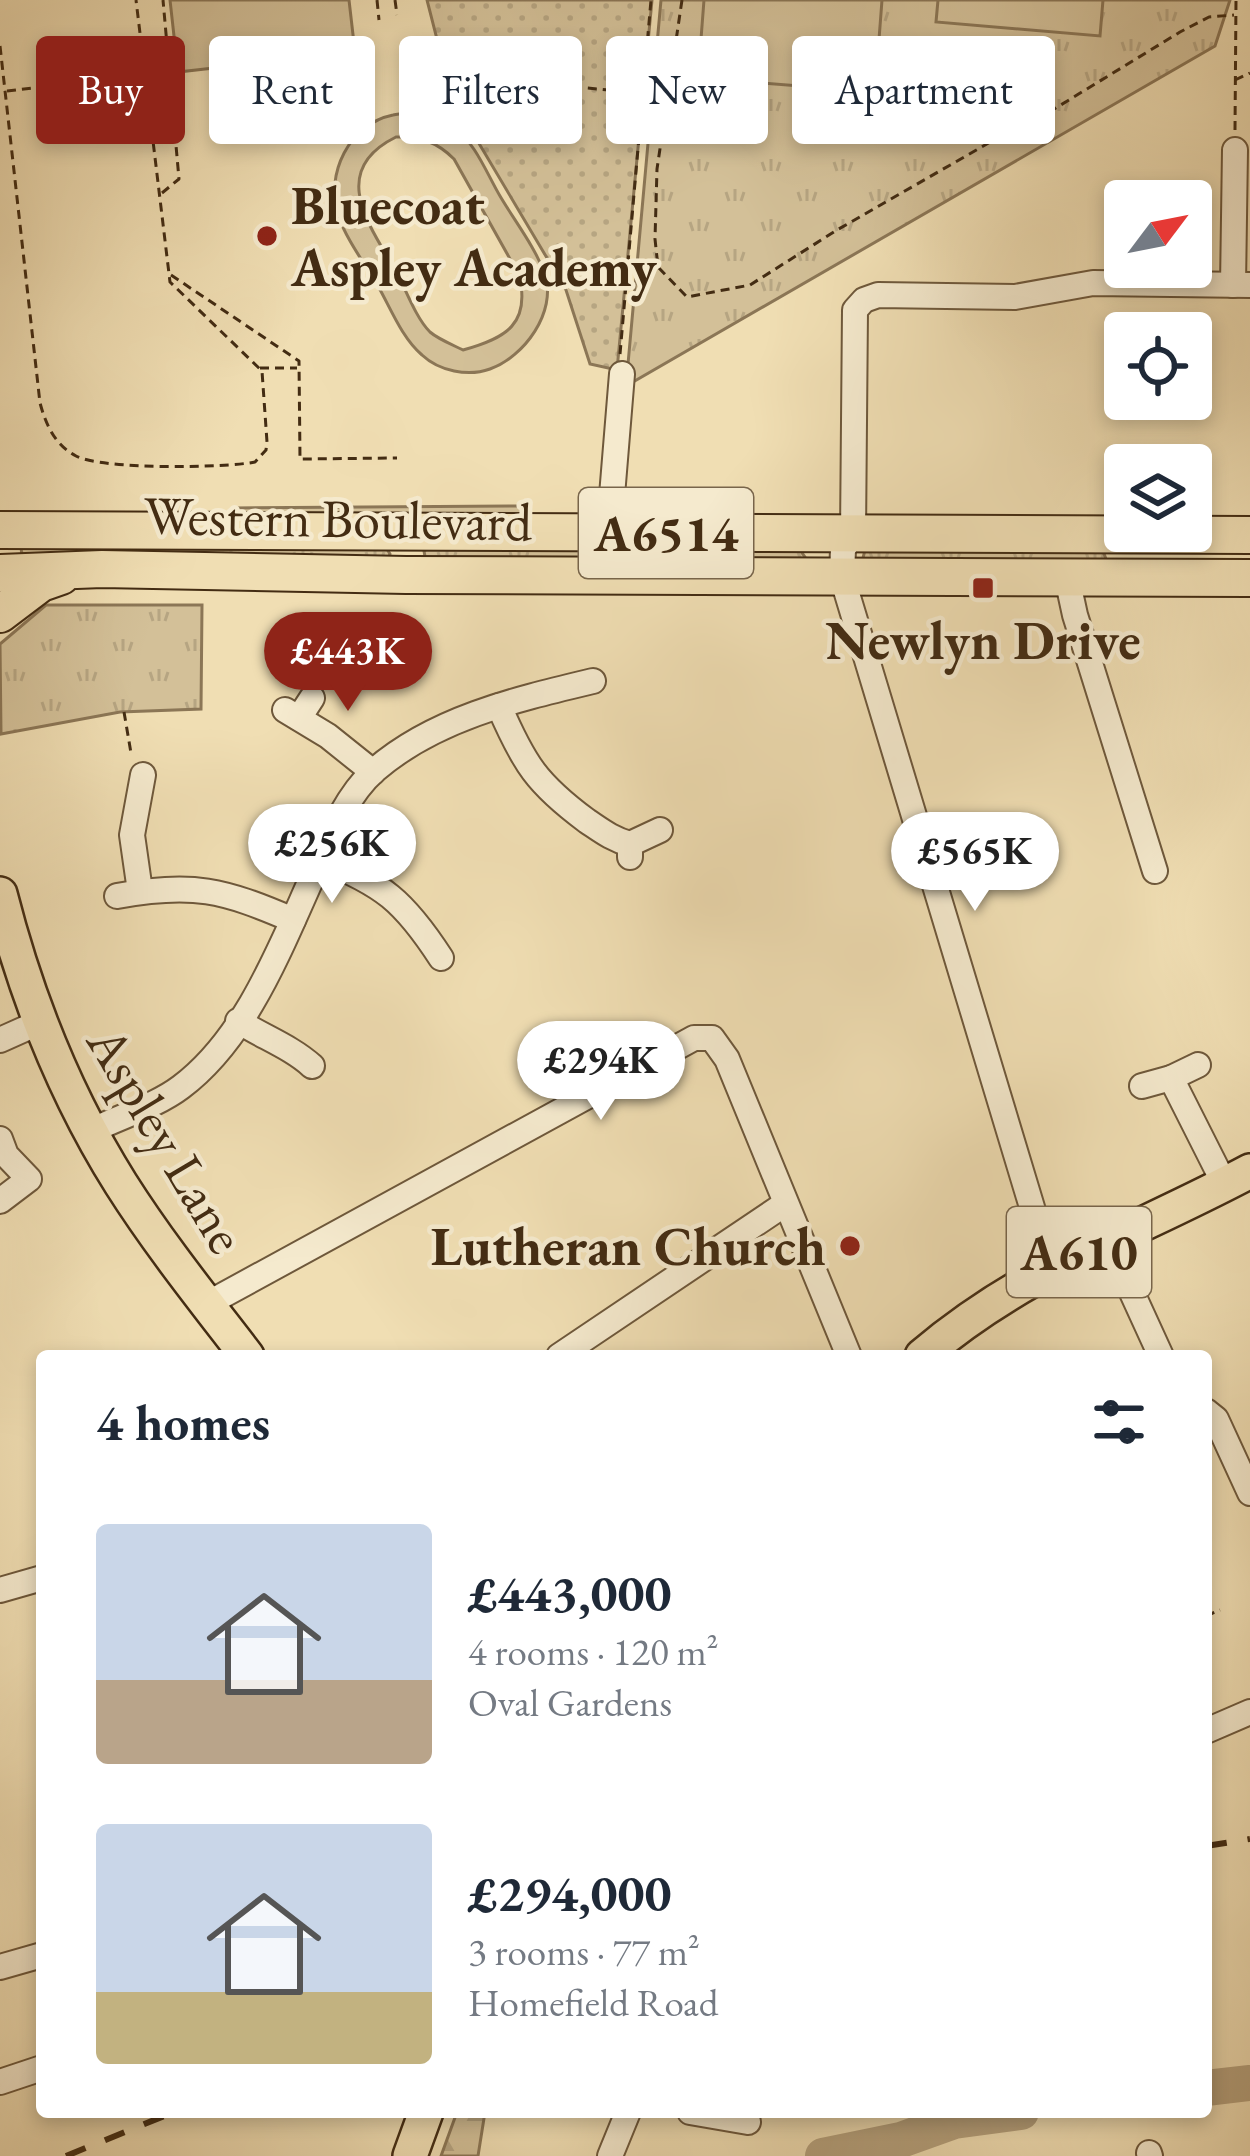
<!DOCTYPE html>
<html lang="en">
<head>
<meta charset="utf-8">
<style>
  body { margin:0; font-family:"EB Garamond",serif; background:#f6f6f7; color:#1f2937; height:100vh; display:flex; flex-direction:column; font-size:45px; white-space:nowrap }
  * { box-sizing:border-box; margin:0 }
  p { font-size:39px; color:#747a83 }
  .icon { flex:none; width:66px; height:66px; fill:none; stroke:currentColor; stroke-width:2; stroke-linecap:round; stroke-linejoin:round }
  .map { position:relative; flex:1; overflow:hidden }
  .panel { position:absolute; left:36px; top:1350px; width:1176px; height:768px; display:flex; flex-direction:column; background:#fff; border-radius:12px; box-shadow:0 6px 18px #0003 }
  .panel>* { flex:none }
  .guide { position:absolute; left:36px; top:36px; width:1179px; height:108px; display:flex; gap:24px }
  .needle { width:78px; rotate:58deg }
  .controls { position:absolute; left:1104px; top:180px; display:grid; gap:24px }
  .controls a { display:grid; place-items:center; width:108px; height:108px; border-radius:12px; background:#fff; box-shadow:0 6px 18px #0003; font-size:60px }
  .price { position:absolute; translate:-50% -102px; padding:0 27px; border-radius:42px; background:#fff; color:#222; font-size:39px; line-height:78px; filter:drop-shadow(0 3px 6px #0008) }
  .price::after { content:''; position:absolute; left:50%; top:72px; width:36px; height:27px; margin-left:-18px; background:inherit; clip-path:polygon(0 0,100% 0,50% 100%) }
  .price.selected { background:#8f2418; color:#fff }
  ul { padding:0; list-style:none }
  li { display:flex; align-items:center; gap:36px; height:300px; padding:0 60px }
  li span { display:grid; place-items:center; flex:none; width:336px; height:240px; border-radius:12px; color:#555 }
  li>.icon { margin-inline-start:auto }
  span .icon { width:144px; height:144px; fill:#fffc; stroke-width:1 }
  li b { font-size:51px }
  h2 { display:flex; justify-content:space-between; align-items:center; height:144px; padding:0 60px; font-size:51px }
  .tag { padding:0 42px; border-radius:12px; background:#fff; box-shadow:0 6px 18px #0003; font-size:42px; line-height:108px }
  .tag.selected { background:#8f2418; color:#fff }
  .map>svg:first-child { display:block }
</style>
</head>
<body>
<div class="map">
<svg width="1250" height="2156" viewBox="0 0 1250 2156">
  <defs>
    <pattern id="grass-tufts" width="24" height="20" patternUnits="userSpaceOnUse" patternTransform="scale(3)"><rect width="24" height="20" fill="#d3c098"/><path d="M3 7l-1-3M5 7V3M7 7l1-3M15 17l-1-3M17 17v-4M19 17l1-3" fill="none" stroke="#b6a582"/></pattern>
    <pattern id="forest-firs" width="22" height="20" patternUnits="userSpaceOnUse" patternTransform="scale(3)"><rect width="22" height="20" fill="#d3c098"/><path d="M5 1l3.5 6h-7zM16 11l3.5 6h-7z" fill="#b6a582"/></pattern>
    <pattern id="garden-dots" width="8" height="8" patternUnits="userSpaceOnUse" patternTransform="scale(3)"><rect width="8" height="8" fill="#d3c098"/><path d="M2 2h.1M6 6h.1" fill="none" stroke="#b6a582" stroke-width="1.8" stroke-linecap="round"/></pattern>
  </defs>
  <rect width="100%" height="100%" fill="#f0deb3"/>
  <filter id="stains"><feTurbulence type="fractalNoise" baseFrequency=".00167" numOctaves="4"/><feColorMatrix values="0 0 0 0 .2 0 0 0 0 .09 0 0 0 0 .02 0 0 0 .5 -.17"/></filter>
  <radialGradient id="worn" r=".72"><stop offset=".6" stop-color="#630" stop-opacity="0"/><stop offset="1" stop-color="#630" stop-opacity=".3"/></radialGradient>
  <g fill="url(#grass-tufts)" stroke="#8b7656" stroke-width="3">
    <polygon points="661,0 1230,0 1215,46 626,386"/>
    <polygon points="520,506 534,519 233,516 235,508"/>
    <polygon points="21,546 387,549 390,554 387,560 22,558"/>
    <polygon points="431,547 800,550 807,560 426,562 424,551"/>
    <polygon points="865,550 1103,551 1106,559 1100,565 862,562"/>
    <polygon points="46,605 202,605 201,709 120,712 1,734 0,644"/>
  </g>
  <polygon fill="url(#forest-firs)" stroke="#8b7656" stroke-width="3" points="457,2112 485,2112 478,2156 441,2156"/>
  <polygon fill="url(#garden-dots)" stroke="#8b7656" stroke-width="3" points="427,0 652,0 617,370 590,364 566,290 452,98"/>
  <g fill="#d3c098" stroke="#8b7656" stroke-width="3" fill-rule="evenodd">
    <polygon points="170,0 349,0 355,52 178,72"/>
    <polygon points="704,0 882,0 875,92 698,78"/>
    <polygon points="938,0 1103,0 1100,36 936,22"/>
    <path d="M420,114C430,119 444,122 454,128C475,142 487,174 500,196C514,220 536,248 545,275C557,312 524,357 490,369C468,377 439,371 422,355C402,338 391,309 378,286C365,264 346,239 338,215C325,174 349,124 393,115C401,113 411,114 420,114ZM396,137C420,136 437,142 454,159L519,275C531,324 506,338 463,350C453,345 438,339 430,332C416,318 406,290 397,273C370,226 327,171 396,137Z"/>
  </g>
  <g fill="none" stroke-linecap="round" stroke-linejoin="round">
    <g stroke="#b5a17d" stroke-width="36">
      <polyline points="1206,2088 1250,2083"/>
      <polyline points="823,2156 901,2140 954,2121 1021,2112"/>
    </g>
    <g stroke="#6e583b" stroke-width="28">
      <g id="minor">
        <polyline points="1233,285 1235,150"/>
        <polyline points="609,532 622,374"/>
        <polyline points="1067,578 1075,615 1155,871"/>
        <path d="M499,706C524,764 537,784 587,821C602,831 612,839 630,844"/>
        <polyline points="285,710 328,736 373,772"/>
        <polyline points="299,718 312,698"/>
        <polyline points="630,857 630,844 660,830"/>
        <path d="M320,859C383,884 404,901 441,958"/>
        <polyline points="140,891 132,835 143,775"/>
        <path d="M117,896C193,882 223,890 293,920"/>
        <path d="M238,1021C263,1037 291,1047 312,1066"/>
        <polyline points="0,1040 38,1023"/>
        <polyline points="1198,1065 1171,1078 1225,1185"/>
        <polyline points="1142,1086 1171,1078"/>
        <path d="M91,1131C119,1117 156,1106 181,1087C245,1039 279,951 311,880C327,844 344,797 375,770C435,718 518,699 593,681"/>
        <polyline points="0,1139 6,1155 29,1179 0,1201"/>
        <polyline points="1107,1238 1161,1356"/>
        <polyline points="1050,1267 842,577 843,549 853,534 855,310 864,300 878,295 1015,297 1093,283 1250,285"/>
        <polyline points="207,1304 694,1038 712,1038 727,1059 849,1356"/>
        <polyline points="559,1356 785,1204"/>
        <polyline points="1206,1411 1216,1419 1250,1493"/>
        <polyline points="0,1590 42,1578"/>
        <polyline points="1206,1731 1250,1712"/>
        <polyline points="0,1967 42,1955"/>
        <polyline points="0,2082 42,2068"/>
        <polyline points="690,2112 748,2122"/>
        <polyline points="1149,2153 1150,2156"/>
        <polyline points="610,2156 628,2112"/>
      </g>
    </g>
    <g stroke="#432c13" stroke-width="38">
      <g id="major">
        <path d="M0,894C26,996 65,1095 121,1184C159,1244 204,1300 247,1356"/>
        <path d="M922,1356C1025,1268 1134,1233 1250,1171"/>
        <polyline points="410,2156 426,2112"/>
      </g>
    </g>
    <g stroke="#432c13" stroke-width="40">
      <g id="highway">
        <polyline points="0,530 1250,535"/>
        <polyline points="0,573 102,569 406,575 1250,578"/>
        <polyline points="0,614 41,583 61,576"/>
      </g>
    </g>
    <g stroke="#432c13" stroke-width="3" stroke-dasharray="9 6" stroke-linecap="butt">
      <polyline points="377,0 379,20"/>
      <polyline points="395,0 397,15"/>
      <polyline points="682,0 657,169 655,239 658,267 687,297 750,285 837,230 992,141 1028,125 1180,32 1209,17 1234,15"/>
      <path d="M0,46L40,403C46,425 55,445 76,456C102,470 225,468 255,462L266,450L267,442L262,371L170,282L136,0"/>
      <polyline points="1235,80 1250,73"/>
      <polyline points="543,84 642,93"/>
      <polyline points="7,91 146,75"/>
      <polyline points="1235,130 1236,0"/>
      <polyline points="162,193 179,179 163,0"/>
      <polyline points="171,275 299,361 300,459 397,458"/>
      <polyline points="620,354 651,0"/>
      <polyline points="260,368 297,368"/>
      <polyline points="124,712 131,753"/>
      <polyline points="1206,1616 1220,1610"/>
    </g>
    <use href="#minor" stroke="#f5eace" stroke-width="24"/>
    <use href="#major" stroke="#f0deb3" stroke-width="33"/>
    <use href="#highway" stroke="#f0deb3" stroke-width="36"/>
    <g stroke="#432c13" stroke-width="6" stroke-dasharray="21 21" stroke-linecap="butt">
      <polyline points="1206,1846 1250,1839"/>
      <polyline points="66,2156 174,2112"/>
    </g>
  </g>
  <g fill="#8f2418" stroke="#f5eace" stroke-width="4.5">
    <circle cx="267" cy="236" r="12"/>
    <rect x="971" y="576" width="24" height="24" rx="6"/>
    <circle cx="850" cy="1246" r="12"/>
  </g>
  <g text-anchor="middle" stroke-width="9" stroke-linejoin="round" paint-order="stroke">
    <g fill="#f5eace" stroke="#78654b" stroke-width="3">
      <rect x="579" y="488" width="174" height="90" rx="9"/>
      <rect x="1007" y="1207" width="144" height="90" rx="9"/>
    </g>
    <g font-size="51" font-weight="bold" fill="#432c13">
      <text x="666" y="551">A6514</text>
      <text x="1079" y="1270">A610</text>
    </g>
    <g font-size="54" font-weight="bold" fill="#432c13" stroke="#f5eace" text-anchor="start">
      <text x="291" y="224">Bluecoat<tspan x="291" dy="62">Aspley Academy</tspan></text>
      <text x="983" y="659" text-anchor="middle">Newlyn Drive</text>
      <text x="826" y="1265" text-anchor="end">Lutheran Church</text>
    </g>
    <g font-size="54" fill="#432c13" stroke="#f5eace">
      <text transform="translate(338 518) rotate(1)" y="19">Western Boulevard</text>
      <text transform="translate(167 1139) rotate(59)" y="19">Aspley Lane</text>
    </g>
  </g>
  <rect width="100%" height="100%" filter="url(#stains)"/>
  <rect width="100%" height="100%" fill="url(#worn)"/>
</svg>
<div class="controls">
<a><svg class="needle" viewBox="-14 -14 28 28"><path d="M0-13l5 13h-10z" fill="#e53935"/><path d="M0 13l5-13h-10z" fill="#747a83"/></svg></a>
<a><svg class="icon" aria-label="locate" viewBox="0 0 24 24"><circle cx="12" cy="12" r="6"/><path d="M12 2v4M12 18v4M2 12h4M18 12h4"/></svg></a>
<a><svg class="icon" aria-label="layers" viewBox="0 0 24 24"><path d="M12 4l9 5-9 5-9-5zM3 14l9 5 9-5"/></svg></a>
</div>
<b class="price selected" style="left:348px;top:714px">£443K</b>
<b class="price" style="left:332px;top:906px">£256K</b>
<b class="price" style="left:975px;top:914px">£565K</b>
<b class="price" style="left:601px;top:1123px">£294K</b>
<div class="guide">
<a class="tag selected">Buy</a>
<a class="tag">Rent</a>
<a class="tag">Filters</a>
<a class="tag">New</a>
<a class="tag">Apartment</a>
</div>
<section class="panel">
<h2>4 homes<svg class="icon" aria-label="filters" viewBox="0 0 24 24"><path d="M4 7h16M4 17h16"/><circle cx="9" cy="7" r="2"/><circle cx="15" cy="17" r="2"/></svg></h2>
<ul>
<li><span style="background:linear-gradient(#c9d6e8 65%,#b9a48a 0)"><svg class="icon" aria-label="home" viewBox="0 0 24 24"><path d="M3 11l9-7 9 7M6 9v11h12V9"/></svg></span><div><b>£443,000</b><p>4 rooms · 120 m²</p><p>Oval Gardens</p></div></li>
<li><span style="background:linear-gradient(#c9d6e8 70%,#c2b280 0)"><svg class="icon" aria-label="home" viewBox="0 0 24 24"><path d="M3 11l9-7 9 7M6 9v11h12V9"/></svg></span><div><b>£294,000</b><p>3 rooms · 77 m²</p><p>Homefield Road</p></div></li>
</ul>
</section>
</div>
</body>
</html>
